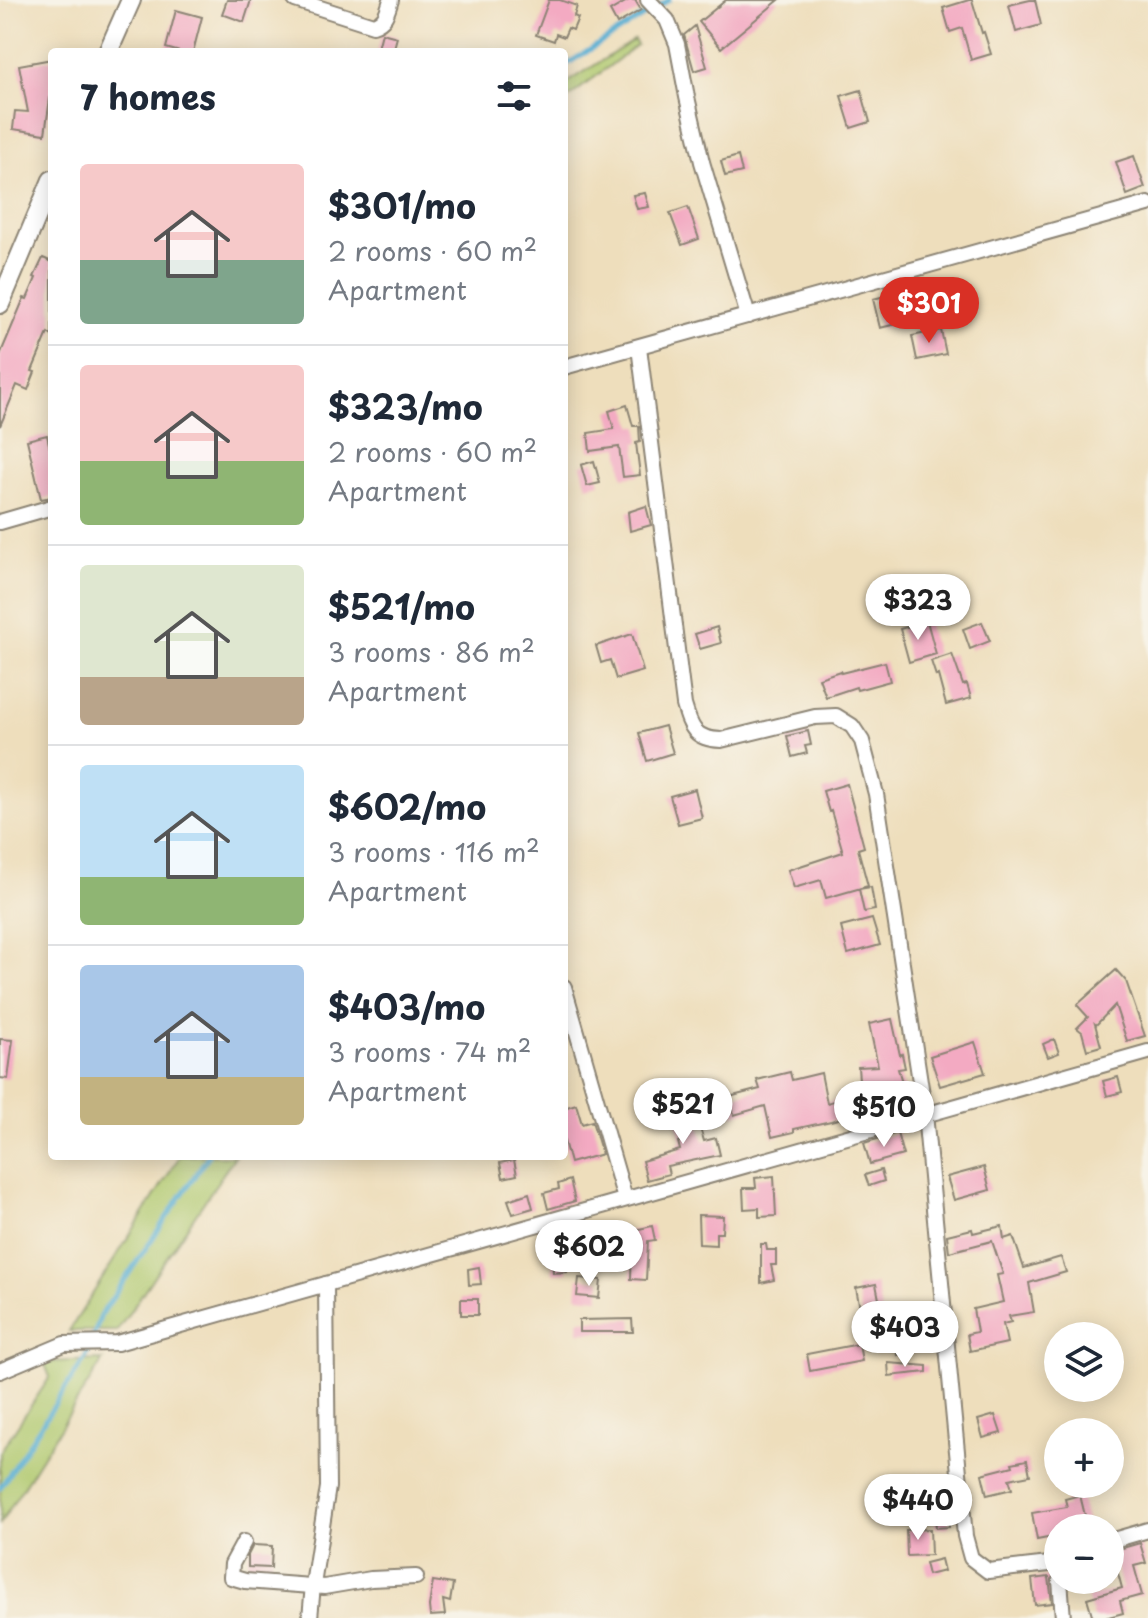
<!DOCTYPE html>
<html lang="en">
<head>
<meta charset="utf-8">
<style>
  body { margin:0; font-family:"Playpen Sans",sans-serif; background:#f2f2f3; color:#1f2937; height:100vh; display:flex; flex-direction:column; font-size:30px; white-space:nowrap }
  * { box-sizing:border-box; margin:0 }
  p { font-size:26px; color:#747a83 }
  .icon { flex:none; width:44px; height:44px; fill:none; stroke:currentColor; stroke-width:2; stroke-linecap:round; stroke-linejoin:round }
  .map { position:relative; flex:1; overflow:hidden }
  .details { position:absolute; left:48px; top:48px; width:520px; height:1112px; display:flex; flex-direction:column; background:#fff; border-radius:8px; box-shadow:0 4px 20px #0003 }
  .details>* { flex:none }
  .fabs { position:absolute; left:1044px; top:1322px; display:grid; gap:16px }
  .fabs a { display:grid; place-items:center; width:80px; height:80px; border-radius:50%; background:#fff; box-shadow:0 4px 20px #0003; font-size:40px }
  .price { position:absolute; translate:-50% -68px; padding:0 18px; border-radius:28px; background:#fff; color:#222; font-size:26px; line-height:52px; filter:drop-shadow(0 2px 4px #0008) }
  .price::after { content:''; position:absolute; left:50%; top:48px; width:24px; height:18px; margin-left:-12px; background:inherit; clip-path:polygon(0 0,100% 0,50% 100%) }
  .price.selected { background:#d93025; color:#fff }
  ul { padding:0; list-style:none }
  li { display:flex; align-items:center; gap:24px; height:200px; padding:0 32px }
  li+li { border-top:2px solid #e0e1e3 }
  li span { display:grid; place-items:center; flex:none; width:224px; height:160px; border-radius:8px; color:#555 }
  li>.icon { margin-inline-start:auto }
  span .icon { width:96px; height:96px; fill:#fffc; stroke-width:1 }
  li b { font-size:34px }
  h2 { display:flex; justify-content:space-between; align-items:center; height:96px; padding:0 32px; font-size:34px }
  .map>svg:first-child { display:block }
</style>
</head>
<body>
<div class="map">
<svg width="1148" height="1618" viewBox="0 0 1148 1618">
  <rect width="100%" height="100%" fill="#f7f3e8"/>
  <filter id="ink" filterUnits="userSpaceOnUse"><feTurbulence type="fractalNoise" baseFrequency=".0125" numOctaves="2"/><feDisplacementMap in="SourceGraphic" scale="16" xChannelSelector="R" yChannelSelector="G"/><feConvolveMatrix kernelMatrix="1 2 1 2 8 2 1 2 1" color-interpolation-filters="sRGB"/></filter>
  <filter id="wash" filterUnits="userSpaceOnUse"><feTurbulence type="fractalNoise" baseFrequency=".006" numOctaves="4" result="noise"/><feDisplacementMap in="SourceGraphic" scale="32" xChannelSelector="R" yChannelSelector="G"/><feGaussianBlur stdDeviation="1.8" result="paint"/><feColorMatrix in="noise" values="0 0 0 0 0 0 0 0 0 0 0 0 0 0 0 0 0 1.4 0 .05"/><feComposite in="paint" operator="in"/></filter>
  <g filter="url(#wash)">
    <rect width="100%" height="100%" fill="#eedebc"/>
    <g fill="#b1c96f" stroke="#6e7a4d" stroke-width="2">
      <polygon points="634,40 637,45 564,101 564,85"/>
      <polygon points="180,1156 235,1156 117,1331 69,1331"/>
      <polygon points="103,1360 0,1524 0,1452 50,1377 44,1362"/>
    </g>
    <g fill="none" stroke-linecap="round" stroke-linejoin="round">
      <g stroke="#53acd1" stroke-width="5">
        <polyline points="564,66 669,0"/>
        <polyline points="0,1488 86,1357 101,1315 208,1156"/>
      </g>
    </g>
    <g id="blocks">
      <g fill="#f3aac2">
        <polygon points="227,0 251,0 244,22 222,14"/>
        <polygon points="549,0 560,0 577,6 574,16 578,18 573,30 568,28 564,37 556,34 554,41 536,35"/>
        <polygon points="629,0 635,0 641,10 617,24 610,11"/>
        <polygon points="726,0 779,0 721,48 699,22"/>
        <polygon points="969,0 972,0 982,33 984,32 991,54 971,60 962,28 950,32 943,8"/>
        <polygon points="1030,0 1035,0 1041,25 1016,32 1009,5"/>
        <polygon points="176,10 202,17 193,52 180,52 166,48"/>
        <polygon points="695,26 707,67 694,71 684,35"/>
        <polygon points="382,33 397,37 393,52 377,52"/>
        <polygon points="52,59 52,98 50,98 45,134 13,129 15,111 28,112 19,65"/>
        <polygon points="861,90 870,122 851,128 841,96"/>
        <polygon points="738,156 742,172 725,176 721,161"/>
        <polygon points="1134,156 1145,188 1127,195 1116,162"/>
        <polygon points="645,193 649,207 637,209 633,195"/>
        <polygon points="688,207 699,239 682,245 670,213"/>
        <polygon points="43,258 52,262 52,336 48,333 32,371 35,372 28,390 17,385 0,426 0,355 24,298 27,299 36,278 34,277"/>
        <polygon points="897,293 904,322 880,328 873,299"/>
        <polygon points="941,330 946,354 917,360 912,336"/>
        <polygon points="627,405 633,426 639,426 640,442 636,443 640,475 623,477 619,447 590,451 588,433 614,429 609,411"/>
        <polygon points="47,435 52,458 52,497 41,499 27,440"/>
        <polygon points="594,461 600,483 587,486 581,465"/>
        <polygon points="646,506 651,525 630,531 628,512"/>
        <polygon points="927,621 936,654 909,662 900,629"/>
        <polygon points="982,622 990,641 970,649 963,629"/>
        <polygon points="717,627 721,643 700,649 695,634"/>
        <polygon points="632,634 643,671 616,679 610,660 601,663 596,646"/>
        <polygon points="952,654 963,685 967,684 971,698 946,705 938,675 936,676 931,661"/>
        <polygon points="885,662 890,681 857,690 856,687 826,697 819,678 840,671 841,673"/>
        <polygon points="665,726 673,753 647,761 639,733"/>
        <polygon points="808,731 811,745 805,746 807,753 792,757 787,736"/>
        <polygon points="847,784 864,847 858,849 868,886 826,898 821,880 794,888 788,870 843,852 831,811 829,812 823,791"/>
        <polygon points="695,789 702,818 678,824 670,796"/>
        <polygon points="871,887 875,910 864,912 859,889"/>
        <polygon points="872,919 880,945 848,954 841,927"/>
        <polygon points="1116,970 1126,981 1145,1036 1127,1041 1115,1005 1096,1025 1095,1024 1101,1046 1087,1050 1082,1032 1077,1028 1088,1017 1077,1005"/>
        <polygon points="892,1019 900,1055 902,1054 905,1068 898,1069 907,1098 831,1121 794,1129 794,1132 772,1137 765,1106 734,1115 729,1097 760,1089 757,1080 790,1072 792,1080 821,1073 827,1103 860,1093 858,1067 878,1066 869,1024"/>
        <polygon points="0,1039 13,1040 8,1079 0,1078"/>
        <polygon points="1054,1039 1059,1053 1048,1057 1043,1044"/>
        <polygon points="975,1042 985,1073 940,1086 930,1056"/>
        <polygon points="1118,1077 1122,1092 1107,1096 1103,1081"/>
        <polygon points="576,1104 582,1124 592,1121 602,1154 570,1163 564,1141 564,1108"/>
        <polygon points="693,1105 704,1141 716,1138 720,1155 667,1166 669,1174 647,1180 642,1161 680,1150 678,1142 682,1141 673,1110"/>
        <polygon points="897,1133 903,1155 870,1164 864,1143"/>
        <polygon points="514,1160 517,1175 503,1178 500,1163"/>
        <polygon points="984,1167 990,1190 954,1200 947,1177"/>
        <polygon points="881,1170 884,1181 869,1186 865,1175"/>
        <polygon points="774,1176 776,1216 759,1217 759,1208 744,1209 743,1188 756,1188 755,1178"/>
        <polygon points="570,1180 575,1201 548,1209 544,1193 559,1189 558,1184"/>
        <polygon points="529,1193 533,1208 513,1214 508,1200"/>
        <polygon points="698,1215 723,1216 722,1233 716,1233 716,1245 699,1244"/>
        <polygon points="652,1226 655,1240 648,1241 646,1280 631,1279 632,1244 610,1251 605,1237"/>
        <polygon points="1002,1226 1004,1239 1013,1236 1024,1268 1061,1257 1066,1272 1029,1283 1034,1312 1009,1316 1011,1322 1003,1324 1007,1343 970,1351 967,1334 977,1332 973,1309 1003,1302 997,1275 1003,1274 992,1241 949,1252 947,1235 972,1229 973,1233"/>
        <polygon points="761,1244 766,1244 767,1250 776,1250 776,1265 771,1265 774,1280 761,1283"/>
        <polygon points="565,1254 567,1272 553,1273 552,1255"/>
        <polygon points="479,1267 481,1284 469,1285 468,1269"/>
        <polygon points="579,1278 601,1280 599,1298 577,1296"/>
        <polygon points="876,1284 884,1325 864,1329 856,1288"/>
        <rect x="461" y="1299" width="17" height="16"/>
        <polygon points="632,1319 633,1332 579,1332 579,1320"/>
        <polygon points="919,1334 922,1350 898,1355 894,1338"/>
        <polygon points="859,1344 862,1361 810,1371 807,1354"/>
        <polygon points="888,1363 927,1366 927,1372 889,1376"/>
        <polygon points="995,1415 1001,1433 983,1438 978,1420"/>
        <polygon points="1027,1460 1030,1475 1009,1479 1012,1489 987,1495 982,1474 1013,1466 1012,1463"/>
        <polygon points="1080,1495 1088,1528 1058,1528 1058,1536 1037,1540 1032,1513 1067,1507 1065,1499"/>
        <polygon points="948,1515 949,1527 936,1528 935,1516"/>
        <polygon points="930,1529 931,1555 907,1556 906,1530"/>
        <polygon points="1140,1543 1146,1563 1134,1566 1142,1595 1120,1601 1123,1613 1105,1618 1093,1618 1087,1598 1122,1588 1112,1551"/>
        <polygon points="253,1545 272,1546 271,1568 248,1567 248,1555"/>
        <polygon points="941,1559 944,1571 928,1575 925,1563"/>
        <polygon points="1049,1577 1052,1603 1035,1605 1032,1579"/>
        <polygon points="433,1581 453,1584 450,1602 443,1600 445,1615 430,1616 429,1606"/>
      </g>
    </g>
  </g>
  <g filter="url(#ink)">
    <use href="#blocks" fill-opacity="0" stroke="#8c8474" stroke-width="2"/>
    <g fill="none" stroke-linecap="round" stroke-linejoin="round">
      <g stroke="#8c8474" stroke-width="18">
        <g id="minor">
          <path d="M295,0L373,25C386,21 387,12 391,0"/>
          <polyline points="648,0 667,20 677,44 687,97 702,162 748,316"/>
          <path d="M639,347L684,705C691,729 695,739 721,740L815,717L836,716L852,726L862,741L876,794L925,1114L965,1536L971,1558L988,1571L1058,1563"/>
          <polyline points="564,367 1148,204"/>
          <polyline points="0,522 52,507"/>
          <polyline points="564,987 625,1199"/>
          <polyline points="0,1371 64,1344 117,1343 1148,1052"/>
          <polyline points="1110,1541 1148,1530"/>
          <polyline points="244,1542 232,1564 231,1577 245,1581 324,1587 371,1579 416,1577"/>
          <polyline points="1060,1580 1063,1618"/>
          <polyline points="310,1618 313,1585 328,1487 326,1284"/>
        </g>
      </g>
      <g stroke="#8c8474" stroke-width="22">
        <g id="secondary">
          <polyline points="108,52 131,0"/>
          <polyline points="0,304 52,180"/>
        </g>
      </g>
      <use href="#minor" stroke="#fff" stroke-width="14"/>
      <use href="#secondary" stroke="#fff" stroke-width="18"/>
    </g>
  </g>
</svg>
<div class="fabs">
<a><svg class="icon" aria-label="layers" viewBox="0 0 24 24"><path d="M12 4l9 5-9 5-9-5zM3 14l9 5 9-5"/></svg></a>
<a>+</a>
<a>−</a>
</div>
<b class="price selected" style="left:929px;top:345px">$301</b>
<b class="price" style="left:918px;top:642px">$323</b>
<b class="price" style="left:683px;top:1146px">$521</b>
<b class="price" style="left:884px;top:1149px">$510</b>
<b class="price" style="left:589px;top:1288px">$602</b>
<b class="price" style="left:905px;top:1369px">$403</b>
<b class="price" style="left:918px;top:1542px">$440</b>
<section class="details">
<h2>7 homes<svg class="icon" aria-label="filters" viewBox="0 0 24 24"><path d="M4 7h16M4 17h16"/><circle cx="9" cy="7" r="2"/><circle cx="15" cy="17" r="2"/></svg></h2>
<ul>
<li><span style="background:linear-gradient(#f6c9c9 60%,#7fa58c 0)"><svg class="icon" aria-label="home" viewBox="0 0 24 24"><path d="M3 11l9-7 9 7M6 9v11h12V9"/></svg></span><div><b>$301/mo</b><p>2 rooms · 60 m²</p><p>Apartment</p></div></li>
<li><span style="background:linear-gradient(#f6c9c9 60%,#8fb573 0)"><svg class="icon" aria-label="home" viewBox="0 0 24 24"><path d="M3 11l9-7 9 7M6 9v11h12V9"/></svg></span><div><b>$323/mo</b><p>2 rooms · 60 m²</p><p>Apartment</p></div></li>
<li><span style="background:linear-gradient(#dfe7d0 70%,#b9a48a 0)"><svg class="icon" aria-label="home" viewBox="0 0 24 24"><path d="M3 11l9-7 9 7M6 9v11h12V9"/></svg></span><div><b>$521/mo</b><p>3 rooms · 86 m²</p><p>Apartment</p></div></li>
<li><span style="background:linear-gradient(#bfe0f5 70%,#8fb573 0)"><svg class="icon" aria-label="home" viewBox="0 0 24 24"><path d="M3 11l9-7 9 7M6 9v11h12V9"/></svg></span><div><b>$602/mo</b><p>3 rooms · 116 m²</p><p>Apartment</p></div></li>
<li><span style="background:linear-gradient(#a9c7e8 70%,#c2b280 0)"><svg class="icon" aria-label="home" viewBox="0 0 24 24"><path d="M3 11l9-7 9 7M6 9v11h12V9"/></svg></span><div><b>$403/mo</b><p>3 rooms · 74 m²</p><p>Apartment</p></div></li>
</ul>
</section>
</div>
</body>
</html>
